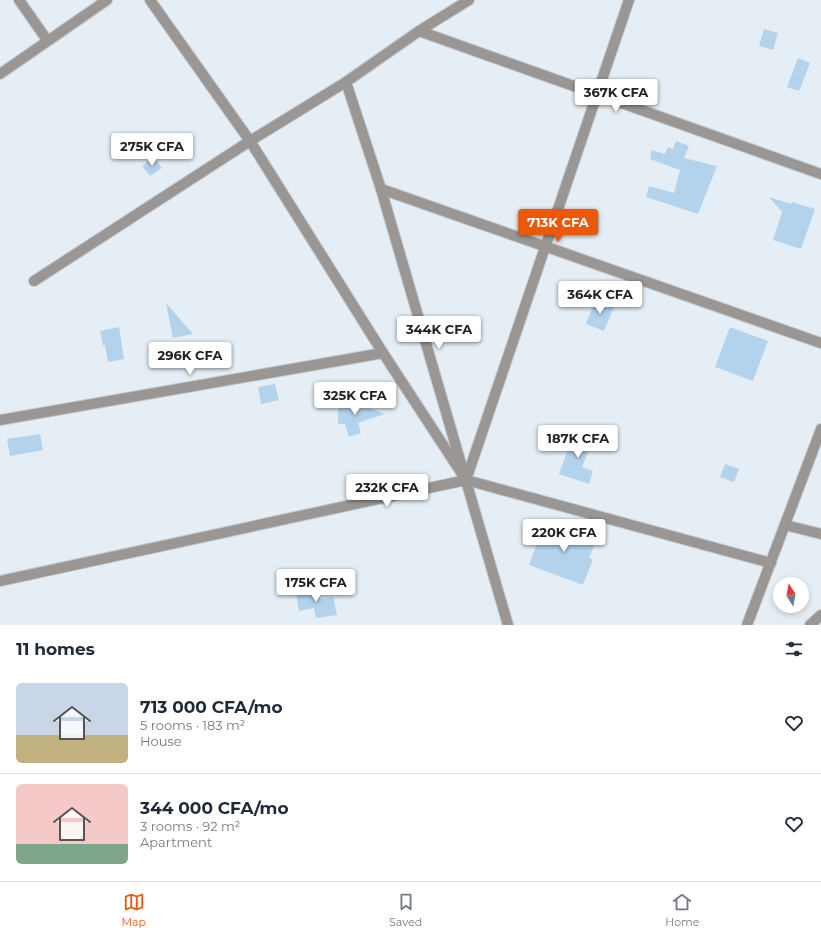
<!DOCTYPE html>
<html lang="en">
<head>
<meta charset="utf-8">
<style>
  body { margin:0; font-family:Montserrat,sans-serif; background:#f6f6f7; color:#1f2937; height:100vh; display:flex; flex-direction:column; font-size:15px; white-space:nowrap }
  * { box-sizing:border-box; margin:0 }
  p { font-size:13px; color:#747a83 }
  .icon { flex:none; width:22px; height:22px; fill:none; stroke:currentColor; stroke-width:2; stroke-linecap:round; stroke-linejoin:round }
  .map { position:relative; height:625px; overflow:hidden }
  .sheet { display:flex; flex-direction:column; background:#fff; flex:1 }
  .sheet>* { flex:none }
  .needle { width:26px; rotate:349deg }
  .fabs { position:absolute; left:773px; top:577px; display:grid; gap:8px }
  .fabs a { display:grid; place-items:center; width:36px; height:36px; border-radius:50%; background:#fff; box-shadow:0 2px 6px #0003; font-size:20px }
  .price { position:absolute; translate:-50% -34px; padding:0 9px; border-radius:4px; background:#fff; color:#222; font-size:13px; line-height:26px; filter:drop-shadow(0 1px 2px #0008) }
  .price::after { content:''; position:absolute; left:50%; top:24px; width:12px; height:9px; margin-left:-6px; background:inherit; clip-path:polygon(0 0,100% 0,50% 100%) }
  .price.active { background:#ea580c; color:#fff }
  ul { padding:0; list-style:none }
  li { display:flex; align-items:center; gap:12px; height:100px; padding:0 16px }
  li+li { border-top:1px solid #e0e1e3 }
  li span { display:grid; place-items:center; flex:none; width:112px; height:80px; border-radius:6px; color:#555 }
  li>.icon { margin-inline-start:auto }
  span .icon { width:48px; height:48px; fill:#fffc; stroke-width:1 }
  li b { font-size:17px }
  h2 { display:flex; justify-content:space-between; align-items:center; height:48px; padding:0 16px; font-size:17px }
  .dock { display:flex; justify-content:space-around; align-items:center; height:56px; border-top:1px solid #e0e1e3; background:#fff; font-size:11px; color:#747a83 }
  .dock a { display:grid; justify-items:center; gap:2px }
  .dock .active { color:#ea580c }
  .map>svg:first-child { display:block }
</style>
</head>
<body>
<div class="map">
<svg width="821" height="625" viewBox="0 0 821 625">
  <rect width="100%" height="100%" fill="#e5eef5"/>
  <g fill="#b3d3ed">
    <polygon points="764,29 778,33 773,50 759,46"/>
    <polygon points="798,58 810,63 799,91 787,87"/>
    <polygon points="676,141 689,146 684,158 717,166 698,214 646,197 649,186 674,193 680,170 650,159 652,150 665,154 668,147 673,149"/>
    <polygon points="154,157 162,168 150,176 142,166"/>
    <polygon points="769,197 791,204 792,202 815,209 801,249 773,240 782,212"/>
    <polygon points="595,300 614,307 604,331 586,324"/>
    <polygon points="166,303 193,334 173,338"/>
    <polygon points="119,327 124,359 108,362 105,345 103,346 100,331"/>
    <polygon points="730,327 768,341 753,381 715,367"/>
    <polygon points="221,344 223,356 212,359 213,364 198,367 195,349"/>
    <polygon points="275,384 279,400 261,404 258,387"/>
    <polygon points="343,398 385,414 358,423 361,433 349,437 345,424 338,424 338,410"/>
    <polygon points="575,431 594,438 582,467 593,471 589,484 559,474"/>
    <polygon points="40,434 43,450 10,456 7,439"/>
    <polygon points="725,464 739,469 734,482 720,477"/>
    <polygon points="545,523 572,533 573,529 597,538 589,558 593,559 583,585 529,565"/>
    <polygon points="319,588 320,599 333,597 337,615 316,618 314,608 299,611 296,592"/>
  </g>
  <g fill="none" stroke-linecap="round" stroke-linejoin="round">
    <g stroke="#c2cad0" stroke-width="12">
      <g id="minor">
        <polyline points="19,0 47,40"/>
        <polyline points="150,0 250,141 383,353 466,480"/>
        <polyline points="419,31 821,174"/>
        <polyline points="0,74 107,0"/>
        <polyline points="346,82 381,189 508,625"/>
        <polyline points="381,189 821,343"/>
        <polyline points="34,281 250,141 346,82 419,31 469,0"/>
        <polyline points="0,420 383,353"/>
        <polyline points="466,480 629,0"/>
        <polyline points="785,525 821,534"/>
        <polyline points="0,581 466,480 771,563"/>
        <polyline points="747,625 821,429"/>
        <polyline points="810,625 821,615"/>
      </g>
    </g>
    <use href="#minor" stroke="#9a9694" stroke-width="10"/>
  </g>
</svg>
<div class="fabs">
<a><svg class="needle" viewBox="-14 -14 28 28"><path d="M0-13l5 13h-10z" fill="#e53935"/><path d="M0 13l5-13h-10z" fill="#747a83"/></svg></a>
</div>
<b class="price" style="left:616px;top:113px">367K CFA</b>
<b class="price" style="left:152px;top:167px">275K CFA</b>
<b class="price active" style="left:558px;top:243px">713K CFA</b>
<b class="price" style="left:600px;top:315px">364K CFA</b>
<b class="price" style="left:439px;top:350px">344K CFA</b>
<b class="price" style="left:190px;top:376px">296K CFA</b>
<b class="price" style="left:355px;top:416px">325K CFA</b>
<b class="price" style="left:578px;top:459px">187K CFA</b>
<b class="price" style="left:387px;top:508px">232K CFA</b>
<b class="price" style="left:564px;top:553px">220K CFA</b>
<b class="price" style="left:316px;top:603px">175K CFA</b>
</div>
<section class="sheet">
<h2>11 homes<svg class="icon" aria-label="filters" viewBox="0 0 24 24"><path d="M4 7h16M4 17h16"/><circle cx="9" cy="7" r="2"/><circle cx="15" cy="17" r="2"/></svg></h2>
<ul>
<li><span style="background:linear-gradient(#c9d6e8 65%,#c2b280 0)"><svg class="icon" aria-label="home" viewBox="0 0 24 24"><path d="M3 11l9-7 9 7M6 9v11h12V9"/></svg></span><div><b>713 000 CFA/mo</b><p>5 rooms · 183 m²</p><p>House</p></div><svg class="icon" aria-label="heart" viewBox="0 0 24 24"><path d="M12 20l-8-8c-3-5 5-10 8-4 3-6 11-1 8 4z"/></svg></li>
<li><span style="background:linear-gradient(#f6c9c9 75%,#7fa58c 0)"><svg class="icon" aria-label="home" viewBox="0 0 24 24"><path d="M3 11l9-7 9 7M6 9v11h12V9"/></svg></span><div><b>344 000 CFA/mo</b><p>3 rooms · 92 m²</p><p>Apartment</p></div><svg class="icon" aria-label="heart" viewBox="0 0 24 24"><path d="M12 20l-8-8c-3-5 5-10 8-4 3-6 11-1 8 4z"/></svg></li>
</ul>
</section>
<nav class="dock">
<a class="active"><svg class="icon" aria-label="map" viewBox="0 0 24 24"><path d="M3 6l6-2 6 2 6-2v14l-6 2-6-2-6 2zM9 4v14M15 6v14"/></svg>Map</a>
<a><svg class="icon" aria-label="saved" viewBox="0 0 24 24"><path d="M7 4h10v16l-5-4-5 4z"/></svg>Saved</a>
<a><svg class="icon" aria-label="home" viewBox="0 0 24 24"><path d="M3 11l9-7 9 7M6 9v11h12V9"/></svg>Home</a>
</nav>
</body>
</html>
